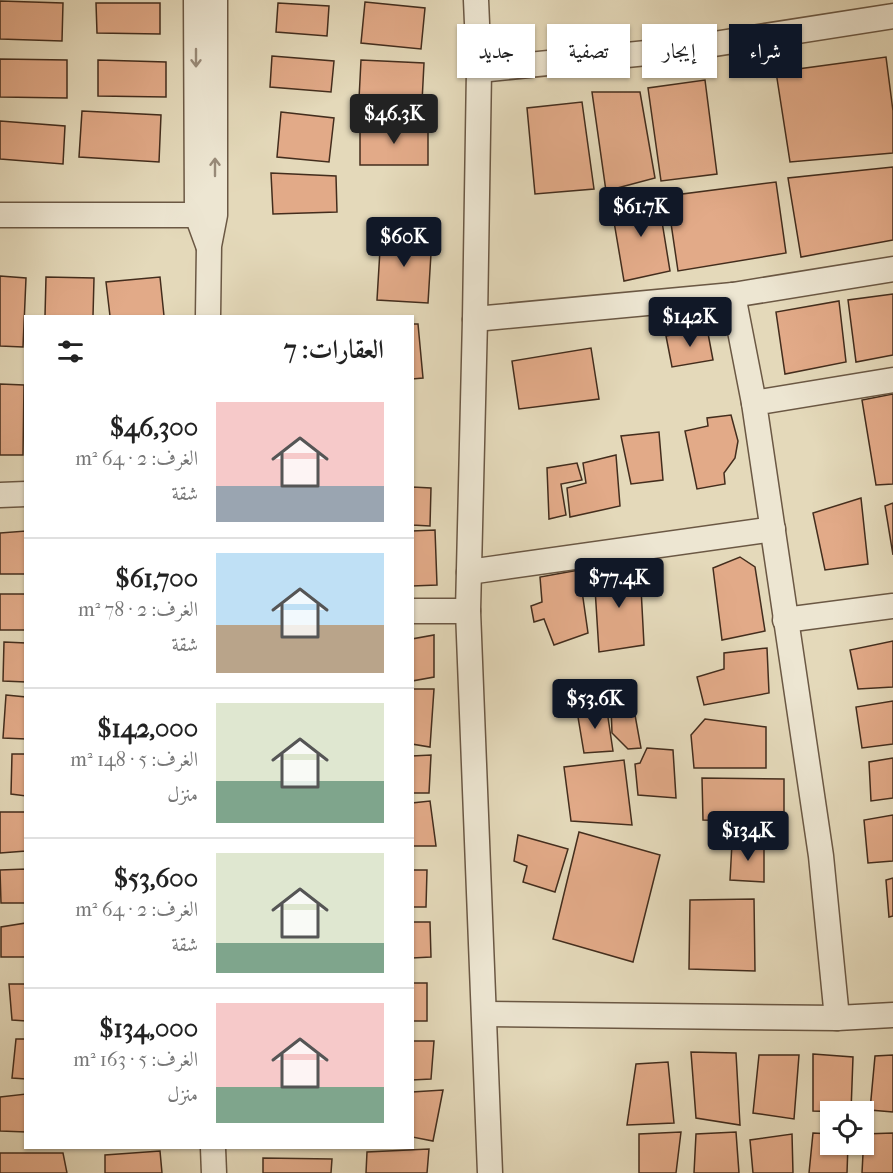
<!DOCTYPE html>
<html lang="ar">
<head>
<meta charset="utf-8">
<style>
  body { margin:0; font-family:"IM FELL French Canon",Amiri,serif; background:#f6f6f6; color:#222; direction:rtl; height:100vh; display:flex; flex-direction:column; font-size:22px; white-space:nowrap }
  * { box-sizing:border-box; margin:0 }
  p { font-size:20px; color:#767676 }
  .icon { flex:none; width:33px; height:33px; fill:none; stroke:currentColor; stroke-width:2; stroke-linecap:round; stroke-linejoin:round }
  .map { position:relative; flex:1; overflow:hidden; direction:ltr }
  .panel { position:absolute; left:24px; top:315px; width:390px; height:834px; display:flex; flex-direction:column; background:#fff; border-radius:0px; box-shadow:0 2px 4px #0004; direction:rtl }
  .panel>* { flex:none }
  .guide { position:absolute; left:432px; top:24px; width:370px; height:54px; direction:rtl; display:flex; gap:12px }
  .controls { position:absolute; left:820px; top:1101px; display:grid; gap:12px }
  .controls a { display:grid; place-items:center; width:54px; height:54px; border-radius:0px; background:#fff; box-shadow:0 2px 4px #0004; font-size:30px }
  .price { position:absolute; translate:-50% -51px; padding:0 14px; border-radius:6px; background:#111827; color:#fff; font-size:20px; line-height:39px; filter:drop-shadow(0 2px 3px #0008) }
  .price::after { content:''; position:absolute; left:50%; top:36px; width:18px; height:14px; margin-left:-9px; background:inherit; clip-path:polygon(0 0,100% 0,50% 100%) }
  .price.selected { background:#222; color:#fff }
  ul { padding:0; list-style:none }
  li { display:flex; align-items:center; gap:18px; height:150px; padding:0 30px }
  li+li { border-top:2px solid #e0e0e0 }
  li span { display:grid; place-items:center; flex:none; width:168px; height:120px; border-radius:0px; color:#555 }
  li>.icon { margin-inline-start:auto }
  span .icon { width:72px; height:72px; fill:#fffc; stroke-width:1 }
  li b { font-size:26px }
  h2 { display:flex; justify-content:space-between; align-items:center; height:72px; padding:0 30px; font-size:26px }
  .tag { padding:0 21px; border-radius:0px; background:#fff; box-shadow:0 2px 4px #0004; font-size:21px; line-height:54px }
  .tag.selected { background:#111827; color:#fff }
  .map>svg:first-child { display:block }
</style>
</head>
<body>
<div class="map">
<svg width="893" height="1173" viewBox="0 0 893 1173">
  <rect width="100%" height="100%" fill="#e4d9ba"/>
  <filter id="stains"><feTurbulence type="fractalNoise" baseFrequency=".00333" numOctaves="4"/><feColorMatrix values="0 0 0 0 .2 0 0 0 0 .09 0 0 0 0 .02 0 0 0 .5 -.17"/></filter>
  <radialGradient id="worn" r=".72"><stop offset=".6" stop-color="#630" stop-opacity="0"/><stop offset="1" stop-color="#630" stop-opacity=".3"/></radialGradient>
  <g fill="#e2aa88" stroke="#432d1d" stroke-width="1.5">
    <polygon points="0,1 63,3 62,41 0,39"/>
    <polygon points="365,2 425,8 421,49 361,43"/>
    <polygon points="96,3 160,3 160,34 97,33"/>
    <polygon points="278,3 329,6 327,36 276,32"/>
    <polygon points="272,56 334,61 331,92 270,87"/>
    <polygon points="886,57 893,111 893,153 790,162 776,72"/>
    <polygon points="0,59 67,60 67,98 0,97"/>
    <polygon points="98,60 166,62 166,97 98,96"/>
    <polygon points="361,60 424,63 422,102 359,99"/>
    <polygon points="705,80 717,174 661,181 648,88"/>
    <polygon points="592,92 640,92 655,178 606,191"/>
    <polygon points="582,102 594,189 535,194 527,108"/>
    <polygon points="82,111 161,115 159,162 79,157"/>
    <polygon points="281,112 334,118 329,162 277,157"/>
    <polygon points="0,121 65,126 63,164 0,159"/>
    <polygon points="360,124 428,125 428,165 360,165"/>
    <polygon points="893,167 893,240 801,257 788,178"/>
    <polygon points="271,173 336,176 337,212 273,214"/>
    <polygon points="776,182 786,253 678,271 667,196"/>
    <polygon points="658,197 670,271 624,281 611,204"/>
    <polygon points="381,233 432,237 428,303 377,300"/>
    <polygon points="0,276 26,278 23,347 0,346"/>
    <polygon points="46,277 94,278 93,316 45,316"/>
    <polygon points="160,277 164,316 110,316 106,282"/>
    <polygon points="893,294 893,355 856,362 848,300"/>
    <polygon points="839,301 846,362 785,374 776,312"/>
    <polygon points="412,324 418,324 423,378 412,379"/>
    <polygon points="707,328 713,360 672,367 666,336"/>
    <polygon points="591,348 599,399 519,409 512,361"/>
    <polygon points="0,384 24,385 23,455 0,455"/>
    <polygon points="893,394 893,484 876,485 862,400"/>
    <polygon points="731,415 738,441 735,458 724,473 725,484 697,489 685,431 708,426 707,418"/>
    <polygon points="659,432 663,480 631,484 621,436"/>
    <polygon points="616,455 620,506 570,517 567,488 586,483 583,463"/>
    <polygon points="577,463 582,480 561,484 566,515 549,519 547,468"/>
    <polygon points="412,487 431,488 430,526 412,525"/>
    <polygon points="861,498 868,564 825,570 813,513"/>
    <polygon points="893,503 893,555 885,506"/>
    <polygon points="435,530 437,585 412,586 412,531"/>
    <polygon points="26,531 26,574 0,574 0,533"/>
    <polygon points="740,557 755,567 765,631 722,640 713,568"/>
    <polygon points="612,567 625,573 640,569 644,645 599,652 594,572"/>
    <polygon points="579,570 588,633 554,645 544,619 534,622 531,606 542,602 540,577"/>
    <rect x="0" y="594" width="26" height="36"/>
    <polygon points="434,635 434,677 412,681 412,639"/>
    <polygon points="893,641 893,687 858,689 850,650"/>
    <polygon points="4,642 26,643 26,682 3,681"/>
    <polygon points="767,648 769,693 704,705 697,677 724,669 724,653"/>
    <polygon points="412,689 434,689 430,747 412,744"/>
    <polygon points="6,695 26,697 26,739 3,738"/>
    <polygon points="893,701 893,744 862,748 856,707"/>
    <polygon points="606,704 613,751 584,753 577,711"/>
    <polygon points="633,704 641,748 628,749 612,733 611,706"/>
    <polygon points="705,719 766,727 766,768 694,768 691,735"/>
    <polygon points="647,748 673,750 676,798 638,795 635,764 640,763"/>
    <polygon points="12,754 26,754 26,796 11,794"/>
    <polygon points="431,755 429,793 412,793 412,756"/>
    <polygon points="893,758 893,798 871,801 869,762"/>
    <polygon points="624,760 632,825 571,821 564,767"/>
    <polygon points="702,778 784,779 784,822 703,820"/>
    <polygon points="430,801 436,846 412,846 412,803"/>
    <polygon points="0,812 26,812 26,851 0,853"/>
    <polygon points="893,815 893,861 868,863 864,820"/>
    <polygon points="579,832 660,855 633,962 553,939"/>
    <polygon points="518,835 568,849 555,892 523,882 527,866 514,861"/>
    <polygon points="764,841 764,882 730,880 732,843"/>
    <polygon points="26,869 26,903 1,903 0,870"/>
    <polygon points="412,870 427,870 426,907 412,907"/>
    <polygon points="893,878 893,916 889,917 886,880"/>
    <polygon points="754,899 755,971 689,969 690,900"/>
    <polygon points="412,922 430,922 431,957 412,958"/>
    <polygon points="26,923 26,957 1,957 1,927"/>
    <rect x="412" y="983" width="15" height="38"/>
    <polygon points="9,984 26,984 26,1021 12,1020"/>
    <polygon points="16,1039 26,1039 26,1079 12,1078"/>
    <polygon points="412,1041 434,1041 431,1079 412,1080"/>
    <polygon points="691,1052 736,1053 740,1125 696,1118"/>
    <polygon points="813,1054 853,1057 851,1112 813,1111"/>
    <polygon points="759,1055 799,1055 794,1119 753,1113"/>
    <polygon points="893,1055 893,1112 870,1110 875,1056"/>
    <polygon points="668,1062 674,1123 627,1125 636,1064"/>
    <polygon points="443,1090 433,1141 412,1137 412,1092"/>
    <polygon points="26,1094 26,1132 0,1131 0,1097"/>
    <polygon points="681,1132 676,1173 639,1173 639,1134"/>
    <polygon points="736,1132 739,1173 694,1173 696,1134"/>
    <polygon points="813,1133 831,1134 831,1144 848,1144 847,1173 809,1173"/>
    <polygon points="893,1133 893,1173 862,1173 864,1134"/>
    <polygon points="792,1134 793,1173 753,1173 750,1140"/>
    <polygon points="429,1149 427,1173 366,1173 367,1152"/>
    <polygon points="160,1151 162,1173 105,1173 105,1155"/>
    <polygon points="0,1153 63,1153 67,1173 0,1173"/>
    <polygon points="263,1158 332,1159 331,1173 263,1173"/>
  </g>
  <g fill="none" stroke-linecap="round" stroke-linejoin="round">
    <g stroke="#6b5844" stroke-width="27">
      <g id="minor">
        <polyline points="196,0 197,215 208,245"/>
        <polyline points="476,0 479,70 676,50 893,16"/>
        <polyline points="0,215 214,215"/>
        <polyline points="733,295 754,403"/>
        <polyline points="208,316 209,246 215,215 215,0"/>
        <polyline points="475,319 733,295 893,269"/>
        <polyline points="0,495 26,494"/>
        <polyline points="469,572 773,529"/>
        <polyline points="412,611 468,611 490,1173"/>
        <polyline points="468,611 475,319 479,70"/>
        <polyline points="785,620 893,606"/>
        <polyline points="485,1014 837,1018 893,1015"/>
        <polyline points="837,1018 821,856 754,403 893,380"/>
        <polyline points="213,1148 214,1173"/>
      </g>
    </g>
    <use href="#minor" stroke="#ede6d2" stroke-width="24"/>
  </g>
  <defs><path id="oneway-shaft" d="M-6 0H5M1.5-3L5.5 0L1.5 3" fill="none" stroke-width="1.6" stroke-linecap="round" stroke-linejoin="round" transform="scale(1.5)"/></defs>
  <g stroke="#988a78">
    <use href="#oneway-shaft" transform="translate(196 58) rotate(90)"/>
    <use href="#oneway-shaft" transform="translate(215 167) rotate(-90)"/>
  </g>
  <rect width="100%" height="100%" filter="url(#stains)"/>
  <rect width="100%" height="100%" fill="url(#worn)"/>
</svg>
<div class="controls">
<a><svg class="icon" aria-label="locate" viewBox="0 0 24 24"><circle cx="12" cy="12" r="6"/><path d="M12 2v4M12 18v4M2 12h4M18 12h4"/></svg></a>
</div>
<b class="price selected" style="left:394px;top:145px">$46.3K</b>
<b class="price" style="left:641px;top:238px">$61.7K</b>
<b class="price" style="left:404px;top:268px">$60K</b>
<b class="price" style="left:690px;top:348px">$142K</b>
<b class="price" style="left:619px;top:609px">$77.4K</b>
<b class="price" style="left:595px;top:730px">$53.6K</b>
<b class="price" style="left:748px;top:862px">$134K</b>
<div class="guide">
<a class="tag selected">شراء</a>
<a class="tag">إيجار</a>
<a class="tag">تصفية</a>
<a class="tag">جديد</a>
</div>
<section class="panel">
<h2>العقارات: 7<svg class="icon" aria-label="filters" viewBox="0 0 24 24"><path d="M4 7h16M4 17h16"/><circle cx="9" cy="7" r="2"/><circle cx="15" cy="17" r="2"/></svg></h2>
<ul>
<li><span style="background:linear-gradient(#f6c9c9 70%,#9aa5b1 0)"><svg class="icon" aria-label="home" viewBox="0 0 24 24"><path d="M3 11l9-7 9 7M6 9v11h12V9"/></svg></span><div><b>$46,300</b><p>الغرف: 2 · 64 m²</p><p>شقة</p></div></li>
<li><span style="background:linear-gradient(#bfe0f5 60%,#b9a48a 0)"><svg class="icon" aria-label="home" viewBox="0 0 24 24"><path d="M3 11l9-7 9 7M6 9v11h12V9"/></svg></span><div><b>$61,700</b><p>الغرف: 2 · 78 m²</p><p>شقة</p></div></li>
<li><span style="background:linear-gradient(#dfe7d0 65%,#7fa58c 0)"><svg class="icon" aria-label="home" viewBox="0 0 24 24"><path d="M3 11l9-7 9 7M6 9v11h12V9"/></svg></span><div><b>$142,000</b><p>الغرف: 5 · 148 m²</p><p>منزل</p></div></li>
<li><span style="background:linear-gradient(#dfe7d0 75%,#7fa58c 0)"><svg class="icon" aria-label="home" viewBox="0 0 24 24"><path d="M3 11l9-7 9 7M6 9v11h12V9"/></svg></span><div><b>$53,600</b><p>الغرف: 2 · 64 m²</p><p>شقة</p></div></li>
<li><span style="background:linear-gradient(#f6c9c9 70%,#7fa58c 0)"><svg class="icon" aria-label="home" viewBox="0 0 24 24"><path d="M3 11l9-7 9 7M6 9v11h12V9"/></svg></span><div><b>$134,000</b><p>الغرف: 5 · 163 m²</p><p>منزل</p></div></li>
</ul>
</section>
</div>
</body>
</html>
